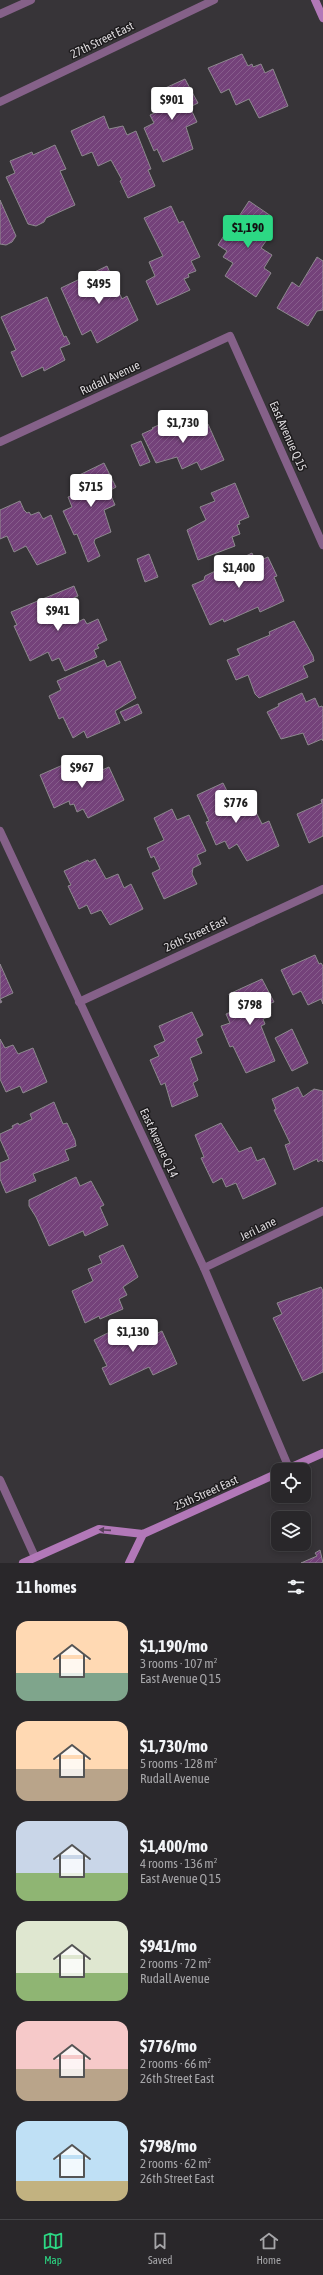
<!DOCTYPE html>
<html lang="en">
<head>
<meta charset="utf-8">
<style>
  body { margin:0; font-family:"Asap Condensed",sans-serif; background:#312f32; color:#f1f3f6; height:100vh; display:flex; flex-direction:column; font-size:15px; white-space:nowrap }
  * { box-sizing:border-box; margin:0 }
  p { font-size:13px; color:#a5a5a8 }
  .icon { flex:none; width:22px; height:22px; fill:none; stroke:currentColor; stroke-width:2; stroke-linecap:round; stroke-linejoin:round }
  .map { position:relative; height:1563px; overflow:hidden }
  .details { display:flex; flex-direction:column; background:#29272a; flex:1 }
  .details>* { flex:none }
  .tools { position:absolute; left:271px; top:1463px; display:grid; gap:8px }
  .tools a { display:grid; place-items:center; width:40px; height:40px; border-radius:8px; background:#29272a; box-shadow:0 2px 6px #0003,0 0 0 1px #454447; font-size:20px }
  .price { position:absolute; translate:-50% -34px; padding:0 9px; border-radius:4px; background:#fff; color:#222; font-size:13px; line-height:26px; filter:drop-shadow(0 1px 2px #0008) }
  .price::after { content:''; position:absolute; left:50%; top:24px; width:12px; height:9px; margin-left:-6px; background:inherit; clip-path:polygon(0 0,100% 0,50% 100%) }
  .price.current { background:#2cd884; color:#111 }
  ul { padding:0; list-style:none }
  li { display:flex; align-items:center; gap:12px; height:100px; padding:0 16px }
  li span { display:grid; place-items:center; flex:none; width:112px; height:80px; border-radius:12px; color:#555 }
  li>.icon { margin-inline-start:auto }
  span .icon { width:48px; height:48px; fill:#fffc; stroke-width:1 }
  li b { font-size:17px }
  h2 { display:flex; justify-content:space-between; align-items:center; height:48px; padding:0 16px; font-size:17px }
  .tab-bar { display:flex; justify-content:space-around; align-items:center; height:56px; border-top:1px solid #454447; background:#29272a; font-size:11px; color:#a5a5a8 }
  .tab-bar a { display:grid; justify-items:center; gap:2px }
  .tab-bar .current { color:#2cd884 }
  .map>svg:first-child { display:block }
</style>
</head>
<body>
<div class="map">
<svg width="323" height="1563" viewBox="0 0 323 1563">
  <defs>
    <pattern id="building-hatch" width="6" height="6" patternUnits="userSpaceOnUse"><rect width="6" height="6" fill="#74427a"/><path d="M-1 1l2-2M0 6l6-6M5 7l2-2" fill="none" stroke="#875d8c"/></pattern>
  </defs>
  <rect width="100%" height="100%" fill="#373438"/>
  <g fill="url(#building-hatch)" stroke="#8d898e">
    <polygon points="242,54 248,66 252,64 253,67 261,64 265,73 273,69 288,106 259,118 249,99 236,105 229,89 221,93 208,68"/>
    <polygon points="185,79 198,103 190,107 197,122 186,127 193,149 163,162 157,149 154,151 144,128 154,123 150,115 159,111 152,94"/>
    <polygon points="104,116 109,129 123,126 127,135 136,131 151,169 148,170 155,186 128,198 120,181 122,180 111,160 98,166 92,152 82,156 71,131"/>
    <polygon points="55,145 66,169 60,171 75,205 46,218 44,222 36,226 28,224 6,177 15,173 10,161 32,152 33,155"/>
    <polygon points="0,200 16,236 12,242 6,245 0,244"/>
    <polygon points="249,201 271,216 265,225 269,228 265,234 269,237 261,248 272,255 264,268 271,273 256,297 225,276 233,263 223,257 227,251 218,245 230,226 232,227"/>
    <polygon points="171,206 179,223 183,221 200,257 191,261 196,271 188,274 189,277 184,279 190,290 157,305 146,281 155,276 149,262 163,256 144,218"/>
    <polygon points="317,257 323,261 323,310 317,311 308,326 277,308 292,282 299,287"/>
    <polygon points="107,266 122,299 127,296 138,320 97,343 91,330 82,335 61,288"/>
    <polygon points="47,297 64,337 66,336 70,344 60,348 65,360 44,371 43,367 22,377 11,352 16,350 1,317"/>
    <polygon points="185,413 192,431 208,424 224,460 201,470 197,462 182,469 177,457 156,463 142,434 153,429 152,428"/>
    <polygon points="141,441 150,462 140,466 131,445"/>
    <polygon points="104,463 116,487 109,491 115,505 104,510 111,532 95,539 94,542 100,556 88,562 77,534 74,535 63,511 72,507 68,497 78,493 71,479"/>
    <polygon points="235,483 249,517 239,521 240,524 237,525 240,534 232,537 235,546 198,560 187,530 206,520 200,507 215,501 211,493"/>
    <polygon points="20,501 24,510 27,513 29,512 31,515 39,512 43,519 51,515 66,553 37,565 26,546 14,552 7,536 0,539 0,510"/>
    <polygon points="252,553 256,562 268,557 277,576 274,577 284,601 260,612 258,607 224,622 223,619 210,625 192,585 204,580 205,576"/>
    <polygon points="149,554 158,577 145,582 137,559"/>
    <polygon points="74,586 78,596 39,614 42,621 58,613 59,617 68,614 71,622 73,621 75,623 84,619 87,624 98,619 107,640 97,645 99,648 94,650 97,657 65,671 59,658 52,661 48,652 30,661 14,626 17,625 11,612"/>
    <polygon points="294,621 313,656 314,661 303,666 308,677 259,698 255,694 248,675 236,680 227,660 240,655 237,649 270,635 269,632"/>
    <polygon points="104,660 107,667 120,661 136,698 115,711 120,723 87,738 84,731 73,738 63,717 59,719 49,696 61,690 57,681"/>
    <polygon points="302,693 306,702 315,698 319,707 322,706 323,708 323,741 322,739 308,745 303,733 281,739 267,712 279,706 278,704"/>
    <polygon points="138,704 142,713 125,721 120,712"/>
    <polygon points="65,764 69,772 83,765 88,776 109,767 124,800 88,818 83,809 77,812 74,804 70,805 69,801 54,808 40,775"/>
    <polygon points="223,783 230,797 233,796 244,816 255,810 262,824 269,821 279,846 247,861 237,844 229,849 225,841 216,845 206,822 209,821 197,795"/>
    <polygon points="323,799 323,836 309,843 297,814 322,803 321,800"/>
    <polygon points="172,809 177,820 189,815 206,851 197,855 201,864 193,868 192,874 197,884 164,899 152,873 160,869 154,856 151,858 147,848 164,840 154,818"/>
    <polygon points="95,859 106,879 118,874 124,888 131,884 143,909 110,925 101,910 91,914 87,905 79,909 68,886 71,885 64,871 88,860 89,862"/>
    <polygon points="315,955 319,964 321,963 323,966 323,1004 321,999 308,1005 301,991 293,995 281,970"/>
    <polygon points="0,964 13,993 0,999 2,1002 0,1003"/>
    <polygon points="262,979 274,1002 266,1005 271,1016 263,1019 265,1024 261,1026 275,1061 246,1073 233,1046 230,1047 221,1026 230,1023 226,1014 235,1010 229,994"/>
    <polygon points="192,1012 203,1035 196,1039 202,1053 190,1058 198,1080 193,1083 198,1096 172,1107 165,1083 161,1085 150,1060 159,1056 154,1046 165,1041 159,1026"/>
    <polygon points="292,1029 308,1063 292,1071 275,1038"/>
    <polygon points="0,1039 5,1048 13,1045 18,1054 33,1048 47,1082 23,1093 20,1086 6,1092 0,1079"/>
    <polygon points="298,1087 303,1097 314,1089 323,1091 323,1162 321,1160 318,1162 317,1159 294,1170 285,1145 290,1143 274,1110 276,1109 272,1099"/>
    <polygon points="54,1102 63,1124 67,1123 75,1140 76,1146 65,1150 69,1160 33,1174 36,1181 6,1193 0,1179 0,1163 9,1159 0,1139 0,1134 13,1128 12,1126 18,1123 19,1125 32,1119 30,1114"/>
    <polygon points="221,1123 239,1152 251,1147 257,1161 264,1158 276,1184 243,1199 236,1183 226,1187 222,1178 213,1183 201,1158 204,1157 195,1135"/>
    <polygon points="76,1177 80,1186 91,1181 104,1205 100,1207 108,1225 85,1236 83,1231 49,1246 36,1217 29,1206 29,1200"/>
    <polygon points="123,1245 138,1277 123,1287 127,1295 119,1299 123,1309 100,1319 99,1316 85,1323 72,1291 93,1281 88,1269 102,1263 99,1256"/>
    <polygon points="321,1287 323,1291 323,1372 303,1381 273,1318 282,1314 277,1303"/>
    <polygon points="129,1322 133,1331 143,1327 146,1335 150,1334 151,1336 162,1331 177,1364 153,1375 149,1367 110,1385 102,1368 107,1366 94,1340"/>
    <polygon points="320,1550 323,1563 301,1563 317,1556 315,1553"/>
  </g>
  <g fill="none" stroke-linecap="round" stroke-linejoin="round">
    <g stroke="#856189" stroke-width="8">
      <polyline points="0,14 31,0"/>
      <polyline points="0,1480 35,1557"/>
    </g>
    <g stroke="#856189" stroke-width="8">
      <polyline points="0,102 214,0"/>
      <polyline points="0,442 230,336 323,545"/>
      <polyline points="0,831 204,1268 289,1468"/>
      <polyline points="79,1002 323,889"/>
      <polyline points="204,1268 323,1211"/>
    </g>
    <g stroke="#b278b8" stroke-width="8">
      <polyline points="315,0 323,18"/>
      <polyline points="285,1470 323,1453"/>
      <polyline points="23,1563 99,1529 143,1534 278,1473"/>
      <polyline points="129,1563 143,1534"/>
    </g>
  </g>
  <defs><path id="oneway-solid" d="M-6-.8H1V-3.2L6.5 0L1 3.2V.8H-6Z"/></defs>
  <use fill="#59415c" href="#oneway-solid" transform="translate(105 1530) rotate(-176)"/>
  <g text-anchor="middle" stroke-width="3" stroke-linejoin="round" paint-order="stroke">
    <g font-size="12" fill="#dddadd" stroke="#1e1c1e">
      <text transform="translate(102 40) rotate(-26)" y="4">27th Street East</text>
      <text transform="translate(110 378) rotate(-25)" y="4">Rudall Avenue</text>
      <text transform="translate(288 436) rotate(66)" y="4">East Avenue Q 15</text>
      <text transform="translate(196 934) rotate(-25)" y="4">26th Street East</text>
      <text transform="translate(159 1143) rotate(65)" y="4">East Avenue Q 14</text>
      <text transform="translate(258 1229) rotate(-26)" y="4">Jeri Lane</text>
      <text transform="translate(206 1493) rotate(-24)" y="4">25th Street East</text>
    </g>
  </g>
</svg>
<div class="tools">
<a><svg class="icon" aria-label="locate" viewBox="0 0 24 24"><circle cx="12" cy="12" r="6"/><path d="M12 2v4M12 18v4M2 12h4M18 12h4"/></svg></a>
<a><svg class="icon" aria-label="layers" viewBox="0 0 24 24"><path d="M12 4l9 5-9 5-9-5zM3 14l9 5 9-5"/></svg></a>
</div>
<b class="price" style="left:172px;top:121px">$901</b>
<b class="price current" style="left:248px;top:249px">$1,190</b>
<b class="price" style="left:99px;top:305px">$495</b>
<b class="price" style="left:183px;top:444px">$1,730</b>
<b class="price" style="left:91px;top:508px">$715</b>
<b class="price" style="left:239px;top:589px">$1,400</b>
<b class="price" style="left:58px;top:632px">$941</b>
<b class="price" style="left:82px;top:789px">$967</b>
<b class="price" style="left:236px;top:824px">$776</b>
<b class="price" style="left:250px;top:1026px">$798</b>
<b class="price" style="left:133px;top:1353px">$1,130</b>
</div>
<section class="details">
<h2>11 homes<svg class="icon" aria-label="filters" viewBox="0 0 24 24"><path d="M4 7h16M4 17h16"/><circle cx="9" cy="7" r="2"/><circle cx="15" cy="17" r="2"/></svg></h2>
<ul>
<li><span style="background:linear-gradient(#ffd9b3 65%,#7fa58c 0)"><svg class="icon" aria-label="home" viewBox="0 0 24 24"><path d="M3 11l9-7 9 7M6 9v11h12V9"/></svg></span><div><b>$1,190/mo</b><p>3 rooms · 107 m²</p><p>East Avenue Q 15</p></div></li>
<li><span style="background:linear-gradient(#ffd9b3 60%,#b9a48a 0)"><svg class="icon" aria-label="home" viewBox="0 0 24 24"><path d="M3 11l9-7 9 7M6 9v11h12V9"/></svg></span><div><b>$1,730/mo</b><p>5 rooms · 128 m²</p><p>Rudall Avenue</p></div></li>
<li><span style="background:linear-gradient(#c9d6e8 65%,#8fb573 0)"><svg class="icon" aria-label="home" viewBox="0 0 24 24"><path d="M3 11l9-7 9 7M6 9v11h12V9"/></svg></span><div><b>$1,400/mo</b><p>4 rooms · 136 m²</p><p>East Avenue Q 15</p></div></li>
<li><span style="background:linear-gradient(#dfe7d0 65%,#8fb573 0)"><svg class="icon" aria-label="home" viewBox="0 0 24 24"><path d="M3 11l9-7 9 7M6 9v11h12V9"/></svg></span><div><b>$941/mo</b><p>2 rooms · 72 m²</p><p>Rudall Avenue</p></div></li>
<li><span style="background:linear-gradient(#f6c9c9 60%,#b9a48a 0)"><svg class="icon" aria-label="home" viewBox="0 0 24 24"><path d="M3 11l9-7 9 7M6 9v11h12V9"/></svg></span><div><b>$776/mo</b><p>2 rooms · 66 m²</p><p>26th Street East</p></div></li>
<li><span style="background:linear-gradient(#bfe0f5 75%,#c2b280 0)"><svg class="icon" aria-label="home" viewBox="0 0 24 24"><path d="M3 11l9-7 9 7M6 9v11h12V9"/></svg></span><div><b>$798/mo</b><p>2 rooms · 62 m²</p><p>26th Street East</p></div></li>
</ul>
</section>
<nav class="tab-bar">
<a class="current"><svg class="icon" aria-label="map" viewBox="0 0 24 24"><path d="M3 6l6-2 6 2 6-2v14l-6 2-6-2-6 2zM9 4v14M15 6v14"/></svg>Map</a>
<a><svg class="icon" aria-label="saved" viewBox="0 0 24 24"><path d="M7 4h10v16l-5-4-5 4z"/></svg>Saved</a>
<a><svg class="icon" aria-label="home" viewBox="0 0 24 24"><path d="M3 11l9-7 9 7M6 9v11h12V9"/></svg>Home</a>
</nav>
</body>
</html>
